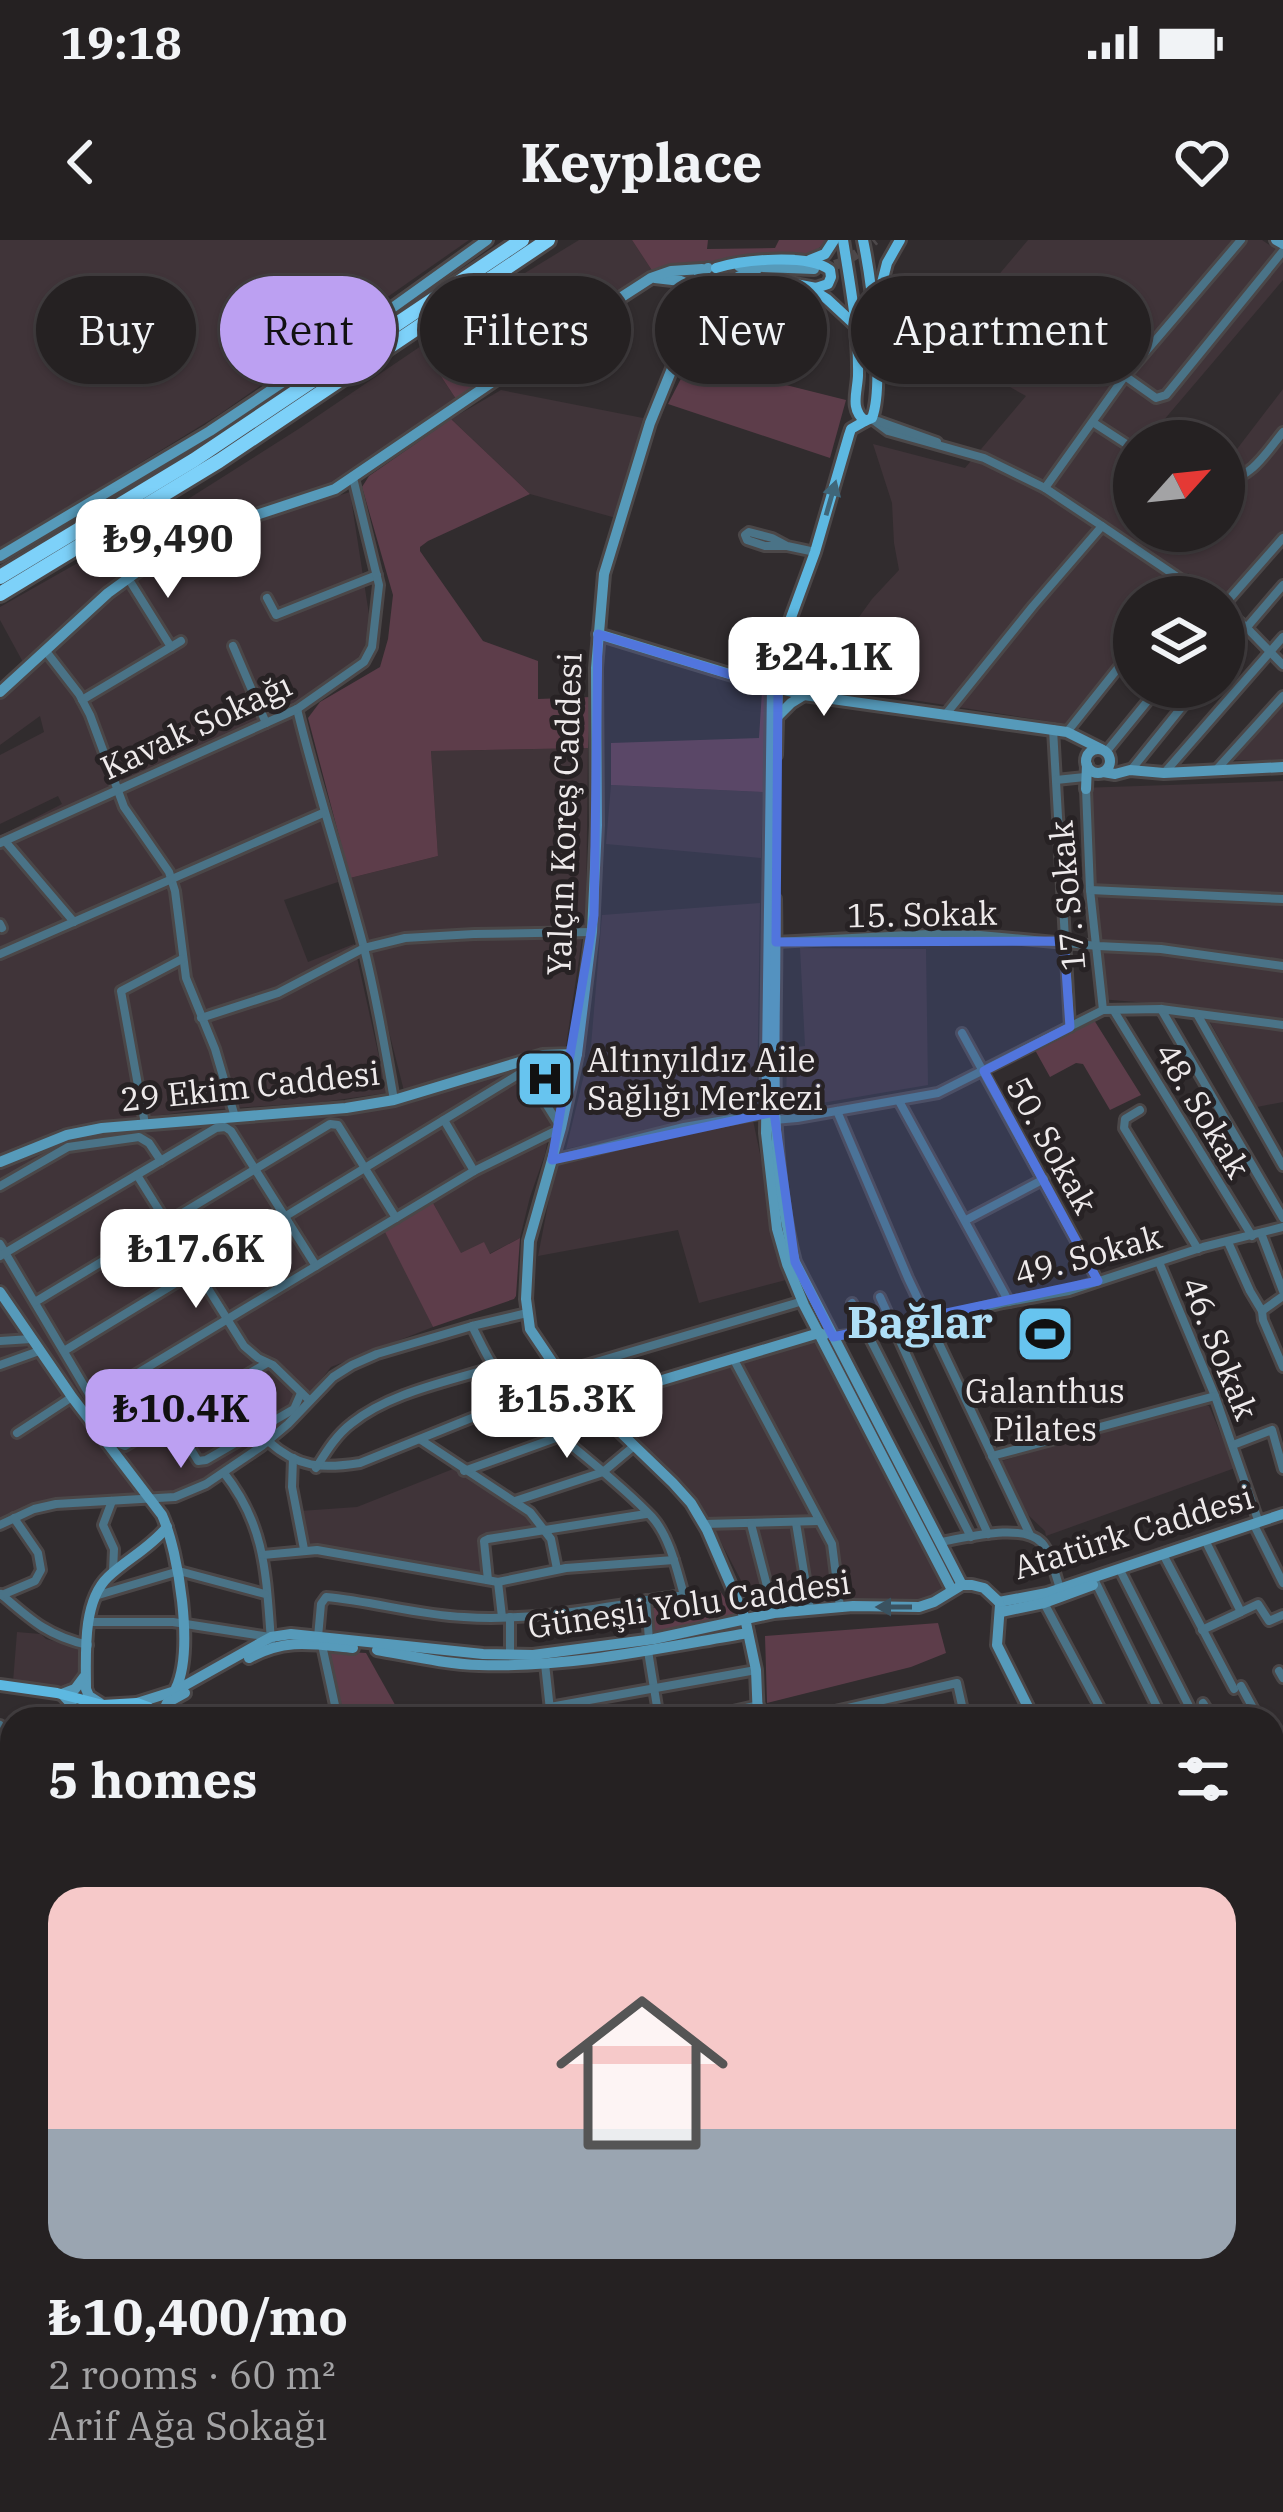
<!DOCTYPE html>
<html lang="en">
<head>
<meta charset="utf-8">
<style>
  body { margin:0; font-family:"IBM Plex Serif",serif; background:#2d292a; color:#f1f3f6; height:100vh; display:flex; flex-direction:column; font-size:45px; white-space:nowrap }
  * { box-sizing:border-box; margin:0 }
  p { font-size:39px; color:#a3a3a5 }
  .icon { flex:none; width:66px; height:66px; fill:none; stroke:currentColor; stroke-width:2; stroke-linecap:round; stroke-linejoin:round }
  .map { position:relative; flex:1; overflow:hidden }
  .sheet { position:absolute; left:0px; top:1467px; width:1284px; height:807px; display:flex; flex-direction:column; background:#252122; border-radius:36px 36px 0 0; box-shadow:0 3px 9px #0004,0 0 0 3px #423e40 }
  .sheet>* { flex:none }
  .guide { position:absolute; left:36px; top:36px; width:1212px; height:108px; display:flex; gap:24px }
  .needle { width:78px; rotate:63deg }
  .tools { position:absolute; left:1113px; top:180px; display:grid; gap:24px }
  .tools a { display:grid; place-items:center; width:132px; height:132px; border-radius:50%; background:#252122; box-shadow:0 3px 9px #0004,0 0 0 3px #423e40; font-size:60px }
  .price { position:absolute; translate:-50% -102px; padding:0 27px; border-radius:24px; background:#fff; color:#222; font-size:39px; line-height:78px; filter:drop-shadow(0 3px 6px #0008) }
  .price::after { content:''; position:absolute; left:50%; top:72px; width:36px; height:27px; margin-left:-18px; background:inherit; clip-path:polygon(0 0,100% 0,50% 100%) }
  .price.current { background:#bca0f2; color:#111 }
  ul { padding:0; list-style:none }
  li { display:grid; align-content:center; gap:24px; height:636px; padding:0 48px }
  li+li { border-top:3px solid #423e40 }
  li span { display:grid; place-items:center; height:372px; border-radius:36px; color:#555 }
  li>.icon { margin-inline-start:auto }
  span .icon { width:216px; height:216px; fill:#fffc; stroke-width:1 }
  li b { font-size:51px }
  h2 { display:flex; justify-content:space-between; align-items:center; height:144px; padding:0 48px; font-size:51px }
  .tag { padding:0 42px; border-radius:54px; background:#252122; box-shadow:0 3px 9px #0004,0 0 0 3px #423e40; font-size:42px; line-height:108px }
  .tag.current { background:#bca0f2; color:#111 }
  .status { display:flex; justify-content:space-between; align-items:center; height:84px; padding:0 60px; background:#252122; direction:ltr }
  .status svg { height:33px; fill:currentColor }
  header { display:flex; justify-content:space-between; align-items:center; height:156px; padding:0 48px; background:#252122; font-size:54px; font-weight:700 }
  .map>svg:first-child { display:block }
</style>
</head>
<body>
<div class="status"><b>19:18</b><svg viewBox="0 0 49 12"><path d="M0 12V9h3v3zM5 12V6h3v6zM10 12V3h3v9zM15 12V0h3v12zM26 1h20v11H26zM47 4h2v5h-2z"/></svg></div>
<header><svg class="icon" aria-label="back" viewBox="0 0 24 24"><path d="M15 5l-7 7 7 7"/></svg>Keyplace<svg class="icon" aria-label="heart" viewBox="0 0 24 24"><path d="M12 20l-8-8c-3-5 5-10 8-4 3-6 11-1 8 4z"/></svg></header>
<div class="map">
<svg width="1283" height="2272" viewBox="0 0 1283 2272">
  <rect width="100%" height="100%" fill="#312c2e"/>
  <g fill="#403439">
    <polygon points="0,0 469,0 220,174 0,309"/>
    <polygon points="579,0 632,0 653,32 509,126 474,71 520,36"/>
    <polygon points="1028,0 1262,0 1283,14 1283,40 1146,201 1134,201 1134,291 1224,291 1224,226 1283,149 1283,304 1224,358 1217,357 1188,333 1169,357 1134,357 1134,400 1066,484 811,444 872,359 899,330 894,303 892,263 873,204 965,228 1026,156 969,124 943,101"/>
    <polygon points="421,106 458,162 341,242 237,273 147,320 24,424 0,380 0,367 166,273 300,188"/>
    <polygon points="501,150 643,178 616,278 530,254 451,179"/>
    <polygon points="350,252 370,381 362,419 294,464 292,476 338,642 284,660 308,722 354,704 387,853 323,862 192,871 62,888 0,916 0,596 62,564 58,556 0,584 0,515 44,492 40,476 0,505 0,459 49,409 152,326 242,286"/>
    <polygon points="1283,462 1283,520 1232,520"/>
    <polygon points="588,508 586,672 566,806 404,851 350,638 438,616 431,511"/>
    <polygon points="1283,541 1283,862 1257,867 1210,782 1198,767 1099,759 1080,548"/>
    <polygon points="611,545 763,552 761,618 606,604"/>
    <polygon points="760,663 757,867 566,909 591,806 602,675"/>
    <polygon points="800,708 926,709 928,845 786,869 787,808 805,806"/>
    <polygon points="552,818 563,824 545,914 530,957 520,998 489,1014 461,1014 433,963 385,989 433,1087 331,1127 296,1172 213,1232 178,1252 155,1254 144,1249 0,1043 0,928 77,895 228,882 340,877 411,863 522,825"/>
    <polygon points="753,880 786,1040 699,1063 678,990 538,1016 556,923"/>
    <polygon points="0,1066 19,1092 147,1264 74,1265 32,1274 0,1289"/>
    <polygon points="812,1089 943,1347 921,1362 757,1371 704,1270 595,1156"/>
    <polygon points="1205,1165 1209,1166 1235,1228 1046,1296 1045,1291 1027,1274 1002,1221 1095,1192"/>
    <polygon points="453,1229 518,1266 539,1287 480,1299 484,1333 309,1304 300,1271 357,1267"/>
    <polygon points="17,1392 41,1394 46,1399 83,1408 77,1439 65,1446 13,1442"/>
    <polygon points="1272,1627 1283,1642 1283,1759 1272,1747"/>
  </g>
  <g fill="#5d3d4a">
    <polygon points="632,0 708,0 707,9 775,8 779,0 828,0 808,18 672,27 653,32"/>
    <polygon points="474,71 509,126 458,162 421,106"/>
    <polygon points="690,121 846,160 830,218 668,164"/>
    <polygon points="451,179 530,254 428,301 420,307 420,311 483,401 538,421 538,459 591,457 588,508 431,511 438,616 350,638 308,478 320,462 380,427 388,399 393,355 362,247 369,236"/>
    <polygon points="762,451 766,453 763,552 611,545 611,503 759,498"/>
    <polygon points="1094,780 1141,855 1110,870 1083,824 1076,823 1050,837 1035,810"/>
    <polygon points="433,963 461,1013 484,1002 490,1014 520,998 516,1056 514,1059 433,1087 384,990"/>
    <polygon points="720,1351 726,1360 737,1361 739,1364 732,1379 655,1395 652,1368 690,1363 694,1354"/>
    <polygon points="938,1383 946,1413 911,1427 767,1463 765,1396"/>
    <polygon points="330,1411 366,1413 403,1479 343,1479"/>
    <polygon points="540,2262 769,2262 766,2272 540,2272"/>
  </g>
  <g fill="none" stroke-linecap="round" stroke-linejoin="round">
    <path stroke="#4d484a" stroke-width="10" stroke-dasharray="10 5" stroke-linecap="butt" d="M820,28C842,26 859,13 875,0"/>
    <g stroke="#4b4748" stroke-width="14">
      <g id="street">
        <polyline points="1125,136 1156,158 1166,155 1283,11"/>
        <polyline points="872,179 888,191 984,218 1045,248 1102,286"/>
        <polyline points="878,181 937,202"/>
        <polyline points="1094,183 1134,209"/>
        <path d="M1224,242C1253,236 1265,214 1283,192"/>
        <polyline points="1045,248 1125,136 1241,0"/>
        <polyline points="787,306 765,306 747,300 745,295 749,292 772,298 787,306 815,312"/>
        <polyline points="128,338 171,407"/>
        <polyline points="1174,357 1187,341"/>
        <polyline points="267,358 276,375 377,335"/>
        <polyline points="1224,365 1283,298"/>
        <polyline points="1224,370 1246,387 1283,425"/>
        <polyline points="233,406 266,483"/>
        <polyline points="45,410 79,454 90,475 124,567 169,632 175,651 186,738 215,809 235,877"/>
        <polyline points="1224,414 1283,345"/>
        <polyline points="82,460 181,401"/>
        <path d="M297,469C316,548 342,625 363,704C376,755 385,807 394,860"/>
        <polyline points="946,474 1033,366 1102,286 1207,357"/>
        <polyline points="1053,489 1070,787"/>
        <polyline points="1067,492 1134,408"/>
        <polyline points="1106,512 1159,447"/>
        <polyline points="1217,529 1283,456"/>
        <polyline points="1131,530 1198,447"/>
        <polyline points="1166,531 1283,397"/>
        <polyline points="1056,540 1085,537"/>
        <polyline points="1086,549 1090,650 1103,770"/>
        <polyline points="5,601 74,682"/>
        <polyline points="0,603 297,469 364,422 372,407 379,345 353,238"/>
        <polyline points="1090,650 1283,659"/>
        <polyline points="0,684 2,688"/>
        <polyline points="776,702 928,694 980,695 1098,706 1161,709 1283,726"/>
        <polyline points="0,714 323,573"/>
        <polyline points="1161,769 1283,978"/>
        <polyline points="1114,771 1252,996"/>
        <polyline points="1197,774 1283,926"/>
        <polyline points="201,778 278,753 364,708 405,698 474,694 592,692"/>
        <polyline points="962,793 1098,1041"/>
        <polyline points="899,861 1009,1062"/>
        <polyline points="1140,870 1125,879 1124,888 1198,1009"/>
        <polyline points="837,871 908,1038 1030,1295"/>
        <polyline points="444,880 474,931"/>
        <polyline points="145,884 121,751 182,719"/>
        <polyline points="553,920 684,887 765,873 774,880 797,878 938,853 1103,770 1161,769 1283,785"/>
        <polyline points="137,935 244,1106 258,1118 273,1125 309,1160"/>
        <polyline points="0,946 68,907 139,897 149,903 161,921"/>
        <polyline points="966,980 1044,939"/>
        <polyline points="1261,993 1283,1051"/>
        <polyline points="1228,1002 1250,1051 1262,1071 1263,1080 1283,1127"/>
        <polyline points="0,1004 118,1203 125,1206 267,1123"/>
        <polyline points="0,1016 216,888 225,887 231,891 316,1026"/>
        <polyline points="1159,1022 1215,1156 1258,1280"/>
        <polyline points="880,1057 988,1294"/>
        <polyline points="35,1062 330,884 338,885 396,978"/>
        <polyline points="852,1063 971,1297"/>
        <polyline points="1262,1071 1283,1056"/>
        <polyline points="833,1097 895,1089 1003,1063 1069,1051 1203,1007 1283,987"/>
        <polyline points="0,1101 31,1099"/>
        <polyline points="64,1111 521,833 528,835 561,888 474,931 93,1160"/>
        <polyline points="733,1118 832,1304 840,1367"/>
        <polyline points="0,1125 39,1111"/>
        <polyline points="559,1133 803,1061"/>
        <polyline points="172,1178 198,1221 206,1220 294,1169 301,1153"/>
        <polyline points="17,1193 72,1157"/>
        <polyline points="421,1200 530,1272 551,1299 557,1329"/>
        <path d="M268,1201C298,1228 322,1229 360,1223L521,1158"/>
        <polyline points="1233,1205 1272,1190 1283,1229"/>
        <polyline points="992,1216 1215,1156"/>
        <polyline points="293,1218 292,1247 304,1309"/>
        <path d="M316,1228C326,1212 336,1195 352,1183C391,1152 448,1142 494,1127"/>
        <polyline points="464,1231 561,1196"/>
        <path d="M224,1233C266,1286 266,1335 271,1401"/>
        <polyline points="112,1261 103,1285 114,1309 113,1332"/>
        <polyline points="515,1261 603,1232 634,1206"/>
        <polyline points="796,1283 810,1369"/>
        <polyline points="704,1284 819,1281"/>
        <polyline points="751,1284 774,1373"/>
        <polyline points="0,1285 34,1269 56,1264 175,1257 206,1244 262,1206 288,1184 333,1137 352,1125 377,1114 472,1086 527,1073"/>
        <polyline points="1256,1289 1283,1343"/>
        <path d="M940,1302C965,1298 1023,1282 1042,1303C1051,1313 1055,1335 1060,1348"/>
        <polyline points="263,1315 317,1310 498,1342 566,1328 674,1320"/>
        <polyline points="1165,1318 1234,1449"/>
        <polyline points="1122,1334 1190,1468"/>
        <polyline points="488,1340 484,1301 488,1299 646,1274"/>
        <polyline points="498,1342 502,1377"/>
        <polyline points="1096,1343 1163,1479"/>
        <path d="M1,1354C31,1380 48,1396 88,1405"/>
        <polyline points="2,1355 35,1341 41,1330 38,1313 14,1278"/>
        <polyline points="95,1356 179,1331 265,1354"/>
        <polyline points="646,1360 649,1400"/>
        <polyline points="1044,1363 1106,1479"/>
        <polyline points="1241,1372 1258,1364 1269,1381 1283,1375"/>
        <polyline points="90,1382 173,1382 270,1397"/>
        <polyline points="1202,1390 1241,1372 1207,1304"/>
        <path d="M318,1397L321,1364L326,1357C372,1361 418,1375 464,1377C537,1382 612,1365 684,1355C677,1331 670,1297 652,1277C607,1229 548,1193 506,1143C491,1126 482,1106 472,1086"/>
        <polyline points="322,1405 338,1479"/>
        <polyline points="648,1411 659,1479"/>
        <polyline points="510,1415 510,1377"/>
        <polyline points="545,1424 551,1479"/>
        <polyline points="1279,1431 1283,1438"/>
        <polyline points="1241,1446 1259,1479"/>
        <polyline points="1203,1463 1213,1479"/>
        <polyline points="550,1467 756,1430"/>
        <polyline points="1171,1476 1172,1479"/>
        <polyline points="698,1479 759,1465"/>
        <polyline points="800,1479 957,1443 965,1479"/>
        <polyline points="0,1485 12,1495"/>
        <polyline points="1272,1503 1283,1523"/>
        <polyline points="0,1526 12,1537"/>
        <polyline points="1272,1585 1278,1596 1272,1602"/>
        <polyline points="1272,1622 1283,1637"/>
        <polyline points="0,1677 12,1681"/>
        <polyline points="0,1722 12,1727"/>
        <polyline points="0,1831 12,1786"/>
        <polyline points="1272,1859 1283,1872"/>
        <polyline points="1272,1893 1283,1882"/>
        <polyline points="0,1926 12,1930"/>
        <polyline points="0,1939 12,1949"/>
        <polyline points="1272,1971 1283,1981"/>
        <polyline points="0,2015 12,1975"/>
        <polyline points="0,2029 12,2032"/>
        <polyline points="0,2070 12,2073"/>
        <polyline points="1272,2096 1283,2079"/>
        <polyline points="0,2117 12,2121"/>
        <polyline points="1272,2170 1283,2180"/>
        <polyline points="1272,2209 1283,2192"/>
        <polyline points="0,2220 10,2186"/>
        <polyline points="1272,2241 1283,2258"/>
        <polyline points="415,2262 420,2272"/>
        <polyline points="497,2262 498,2272"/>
        <polyline points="532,2262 533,2272"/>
        <polyline points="781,2262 793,2272"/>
        <polyline points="850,2262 862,2272"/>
        <polyline points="919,2262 931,2272"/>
        <polyline points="1154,2262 1164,2272"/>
        <polyline points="1232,2262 1241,2272"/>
        <polyline points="0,2263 48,2272"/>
        <polyline points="124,2272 130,2262"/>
        <polyline points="163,2272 170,2262"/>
        <polyline points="208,2272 216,2262"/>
        <polyline points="250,2272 259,2262"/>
        <polyline points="278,2272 287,2262"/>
        <polyline points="316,2272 324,2262 333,2272"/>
        <polyline points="386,2272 396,2262"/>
        <polyline points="1050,2272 1056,2262"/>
        <polyline points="1137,2272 1143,2262"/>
        <polyline points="1253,2272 1262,2262"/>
      </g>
    </g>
    <g stroke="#4b4748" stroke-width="16">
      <g id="secondary">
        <polyline points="1276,0 1283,4"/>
        <polyline points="739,26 814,29"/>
        <polyline points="708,28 699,35 699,62 650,183 604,334 596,428 597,585 592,692 577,814 561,888 529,1001 526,1059 530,1089 567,1144 589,1162 673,1243 691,1263 707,1290 745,1378 756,1430 758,1479"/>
        <polyline points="655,38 681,41 700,49"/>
        <path d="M699,78C713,54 729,36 756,31"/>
        <polyline points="0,316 210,191 374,81 487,0"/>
        <polyline points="598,394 772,447 804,455 1067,492 1101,509"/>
        <polyline points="772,447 766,893 777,989 787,1024 804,1065 952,1350"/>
        <polyline points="0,452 108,353 148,324 182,303 217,288 335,249 535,113 651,38 671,31 702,29"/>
        <polyline points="777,477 791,463 804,455"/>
        <circle cx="1098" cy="521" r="12"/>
        <polyline points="776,515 778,449"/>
        <polyline points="1103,532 1115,534 1130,530 1164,533 1283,527"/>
        <polyline points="1086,549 1087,525"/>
        <path d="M775,659C778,781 764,903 795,1022L962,1345"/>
        <polyline points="0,922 67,895 102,888 346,868 394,860 543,815 577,814"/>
        <path d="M0,1052L72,1157L162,1275C179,1313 194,1410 176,1448"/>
        <polyline points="589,1162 819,1093 824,1095"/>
        <polyline points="999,1362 1047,1353 1283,1274"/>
        <polyline points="1000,1365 997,1405 1034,1479"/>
        <polyline points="1001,1372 1044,1363 1093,1345"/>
        <path d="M377,1410C411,1416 445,1424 479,1425C570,1428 659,1408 748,1393"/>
        <path d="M249,1418C286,1398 312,1404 353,1408"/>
        <path d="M100,1463L89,1456L86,1449C86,1415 82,1362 108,1337C127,1319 150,1308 167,1287"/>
        <polyline points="137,1463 175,1451 271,1397 291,1394 483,1414 533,1415 654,1399 774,1373 853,1366 919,1367 934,1362 962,1345 972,1345 984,1348 999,1362"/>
        <polyline points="66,1479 72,1465 62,1454 75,1449 84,1437"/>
        <polyline points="160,1479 167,1463 185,1453"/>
        <polyline points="0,1565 12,1554"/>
        <polyline points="12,1567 8,1579 12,1592"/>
        <polyline points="1272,1794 1283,1805"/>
        <polyline points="1272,1809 1283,1820"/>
        <polyline points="451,2262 456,2272"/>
        <polyline points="462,2262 466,2272"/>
        <polyline points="1013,2262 1032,2272"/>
        <polyline points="774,2272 777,2262"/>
      </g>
    </g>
    <g stroke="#4b4748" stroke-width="16">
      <g id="primary">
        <path d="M843,0C850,44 859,91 858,136C857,154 850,169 865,181L872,178C885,144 871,38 863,0"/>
        <polyline points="810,20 825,14 834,0"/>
        <path d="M716,28C743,20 807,13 830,30L831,37L828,44L816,48L764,38L733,40"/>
        <polyline points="808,47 827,59 854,84"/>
        <polyline points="875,70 887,23 900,0"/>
        <polyline points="778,449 774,424 815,312 849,195 851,189 865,181"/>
        <polyline points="0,1445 57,1453 103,1465 137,1463 148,1467 159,1479"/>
        <polyline points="0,1594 12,1603"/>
      </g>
    </g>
    <g stroke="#4b4748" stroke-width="20">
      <g id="highway">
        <polyline points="0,337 194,220 522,0"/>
        <polyline points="0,354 219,221 548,0"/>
      </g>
    </g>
    <use href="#street" stroke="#4a7387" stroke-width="8"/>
    <use href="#secondary" stroke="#569aba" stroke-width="10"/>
    <use href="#primary" stroke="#5db8e1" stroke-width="10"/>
    <use href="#highway" stroke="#7dd1f9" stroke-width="14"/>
  </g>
  <defs><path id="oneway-solid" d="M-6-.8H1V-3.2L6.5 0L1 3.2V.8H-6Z" transform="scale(3)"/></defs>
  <use fill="#3f6679" href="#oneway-solid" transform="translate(831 258) rotate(-74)"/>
  <use fill="#3a5260" href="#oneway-solid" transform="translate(894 1367) rotate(-180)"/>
  <path fill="#5175dd" fill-opacity="0.2" stroke="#5175dd" stroke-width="9" stroke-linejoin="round" d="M598,394L778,449L776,702L1064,701L1070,787L984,831L1098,1041L833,1097L795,1022L774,872L552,920L594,675Z"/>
  <defs>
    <g id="hospital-square" transform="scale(3)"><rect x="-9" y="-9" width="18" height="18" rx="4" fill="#67c4ef" stroke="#272224"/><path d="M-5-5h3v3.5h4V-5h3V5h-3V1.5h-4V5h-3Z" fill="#111"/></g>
    <g id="stadium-square" transform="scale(3)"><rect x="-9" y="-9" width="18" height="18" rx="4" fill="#67c4ef" stroke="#272224"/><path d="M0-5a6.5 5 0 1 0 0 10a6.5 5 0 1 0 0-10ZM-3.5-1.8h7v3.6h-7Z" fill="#111"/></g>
  </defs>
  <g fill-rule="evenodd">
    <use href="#hospital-square" x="545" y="839"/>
    <use href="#stadium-square" x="1045" y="1094"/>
  </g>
  <g text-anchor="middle" stroke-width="10" stroke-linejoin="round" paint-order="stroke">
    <g font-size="33" fill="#eeeaeb" stroke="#272224">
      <text transform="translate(196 486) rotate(-25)" y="12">Kavak Sokağı</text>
      <text transform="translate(564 574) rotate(-88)" y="12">Yalçın Koreş Caddesi</text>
      <text transform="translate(1067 656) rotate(-95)" y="12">17. Sokak</text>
      <text transform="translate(922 674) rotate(-1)" y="12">15. Sokak</text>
      <text transform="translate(250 846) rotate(-6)" y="12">29 Ekim Caddesi</text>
      <text transform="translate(1203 870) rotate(59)" y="12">48. Sokak</text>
      <text transform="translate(1052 905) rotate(61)" y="12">50. Sokak</text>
      <text transform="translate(1088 1015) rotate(-15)" y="12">49. Sokak</text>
      <text transform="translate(1220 1108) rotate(68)" y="12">46. Sokak</text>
      <text transform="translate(1133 1292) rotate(-17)" y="12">Atatürk Caddesi</text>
      <text transform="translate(689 1364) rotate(-8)" y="12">Güneşli Yolu Caddesi</text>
    </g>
    <g font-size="33" fill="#eeeaeb" stroke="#272224" text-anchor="start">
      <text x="587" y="832">Altınyıldız Aile<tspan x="587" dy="38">Sağlığı Merkezi</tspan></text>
      <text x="1045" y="1163" text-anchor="middle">Galanthus<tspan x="1045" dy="38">Pilates</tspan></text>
    </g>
    <g font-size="45" font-weight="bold" fill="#afdff7" stroke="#272224">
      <text x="920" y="1098">Bağlar</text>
    </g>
  </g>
</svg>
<div class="tools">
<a><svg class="needle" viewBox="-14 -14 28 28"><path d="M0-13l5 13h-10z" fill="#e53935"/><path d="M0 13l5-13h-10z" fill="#a3a3a5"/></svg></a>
<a><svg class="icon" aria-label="layers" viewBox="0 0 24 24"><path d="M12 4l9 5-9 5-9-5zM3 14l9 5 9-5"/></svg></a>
</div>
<b class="price" style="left:168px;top:361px">₺9,490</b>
<b class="price" style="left:824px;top:479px">₺24.1K</b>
<b class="price" style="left:196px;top:1071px">₺17.6K</b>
<b class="price" style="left:567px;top:1221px">₺15.3K</b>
<b class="price current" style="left:181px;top:1231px">₺10.4K</b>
<div class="guide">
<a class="tag">Buy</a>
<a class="tag current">Rent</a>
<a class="tag">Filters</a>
<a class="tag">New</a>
<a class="tag">Apartment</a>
</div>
<section class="sheet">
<h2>5 homes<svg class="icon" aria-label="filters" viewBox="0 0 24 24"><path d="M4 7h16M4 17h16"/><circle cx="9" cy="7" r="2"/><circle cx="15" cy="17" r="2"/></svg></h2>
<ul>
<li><span style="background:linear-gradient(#f6c9c9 65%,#9aa5b1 0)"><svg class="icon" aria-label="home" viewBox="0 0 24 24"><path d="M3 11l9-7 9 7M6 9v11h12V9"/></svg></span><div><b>₺10,400/mo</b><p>2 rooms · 60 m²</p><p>Arif Ağa Sokağı</p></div></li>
</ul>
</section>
</div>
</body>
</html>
